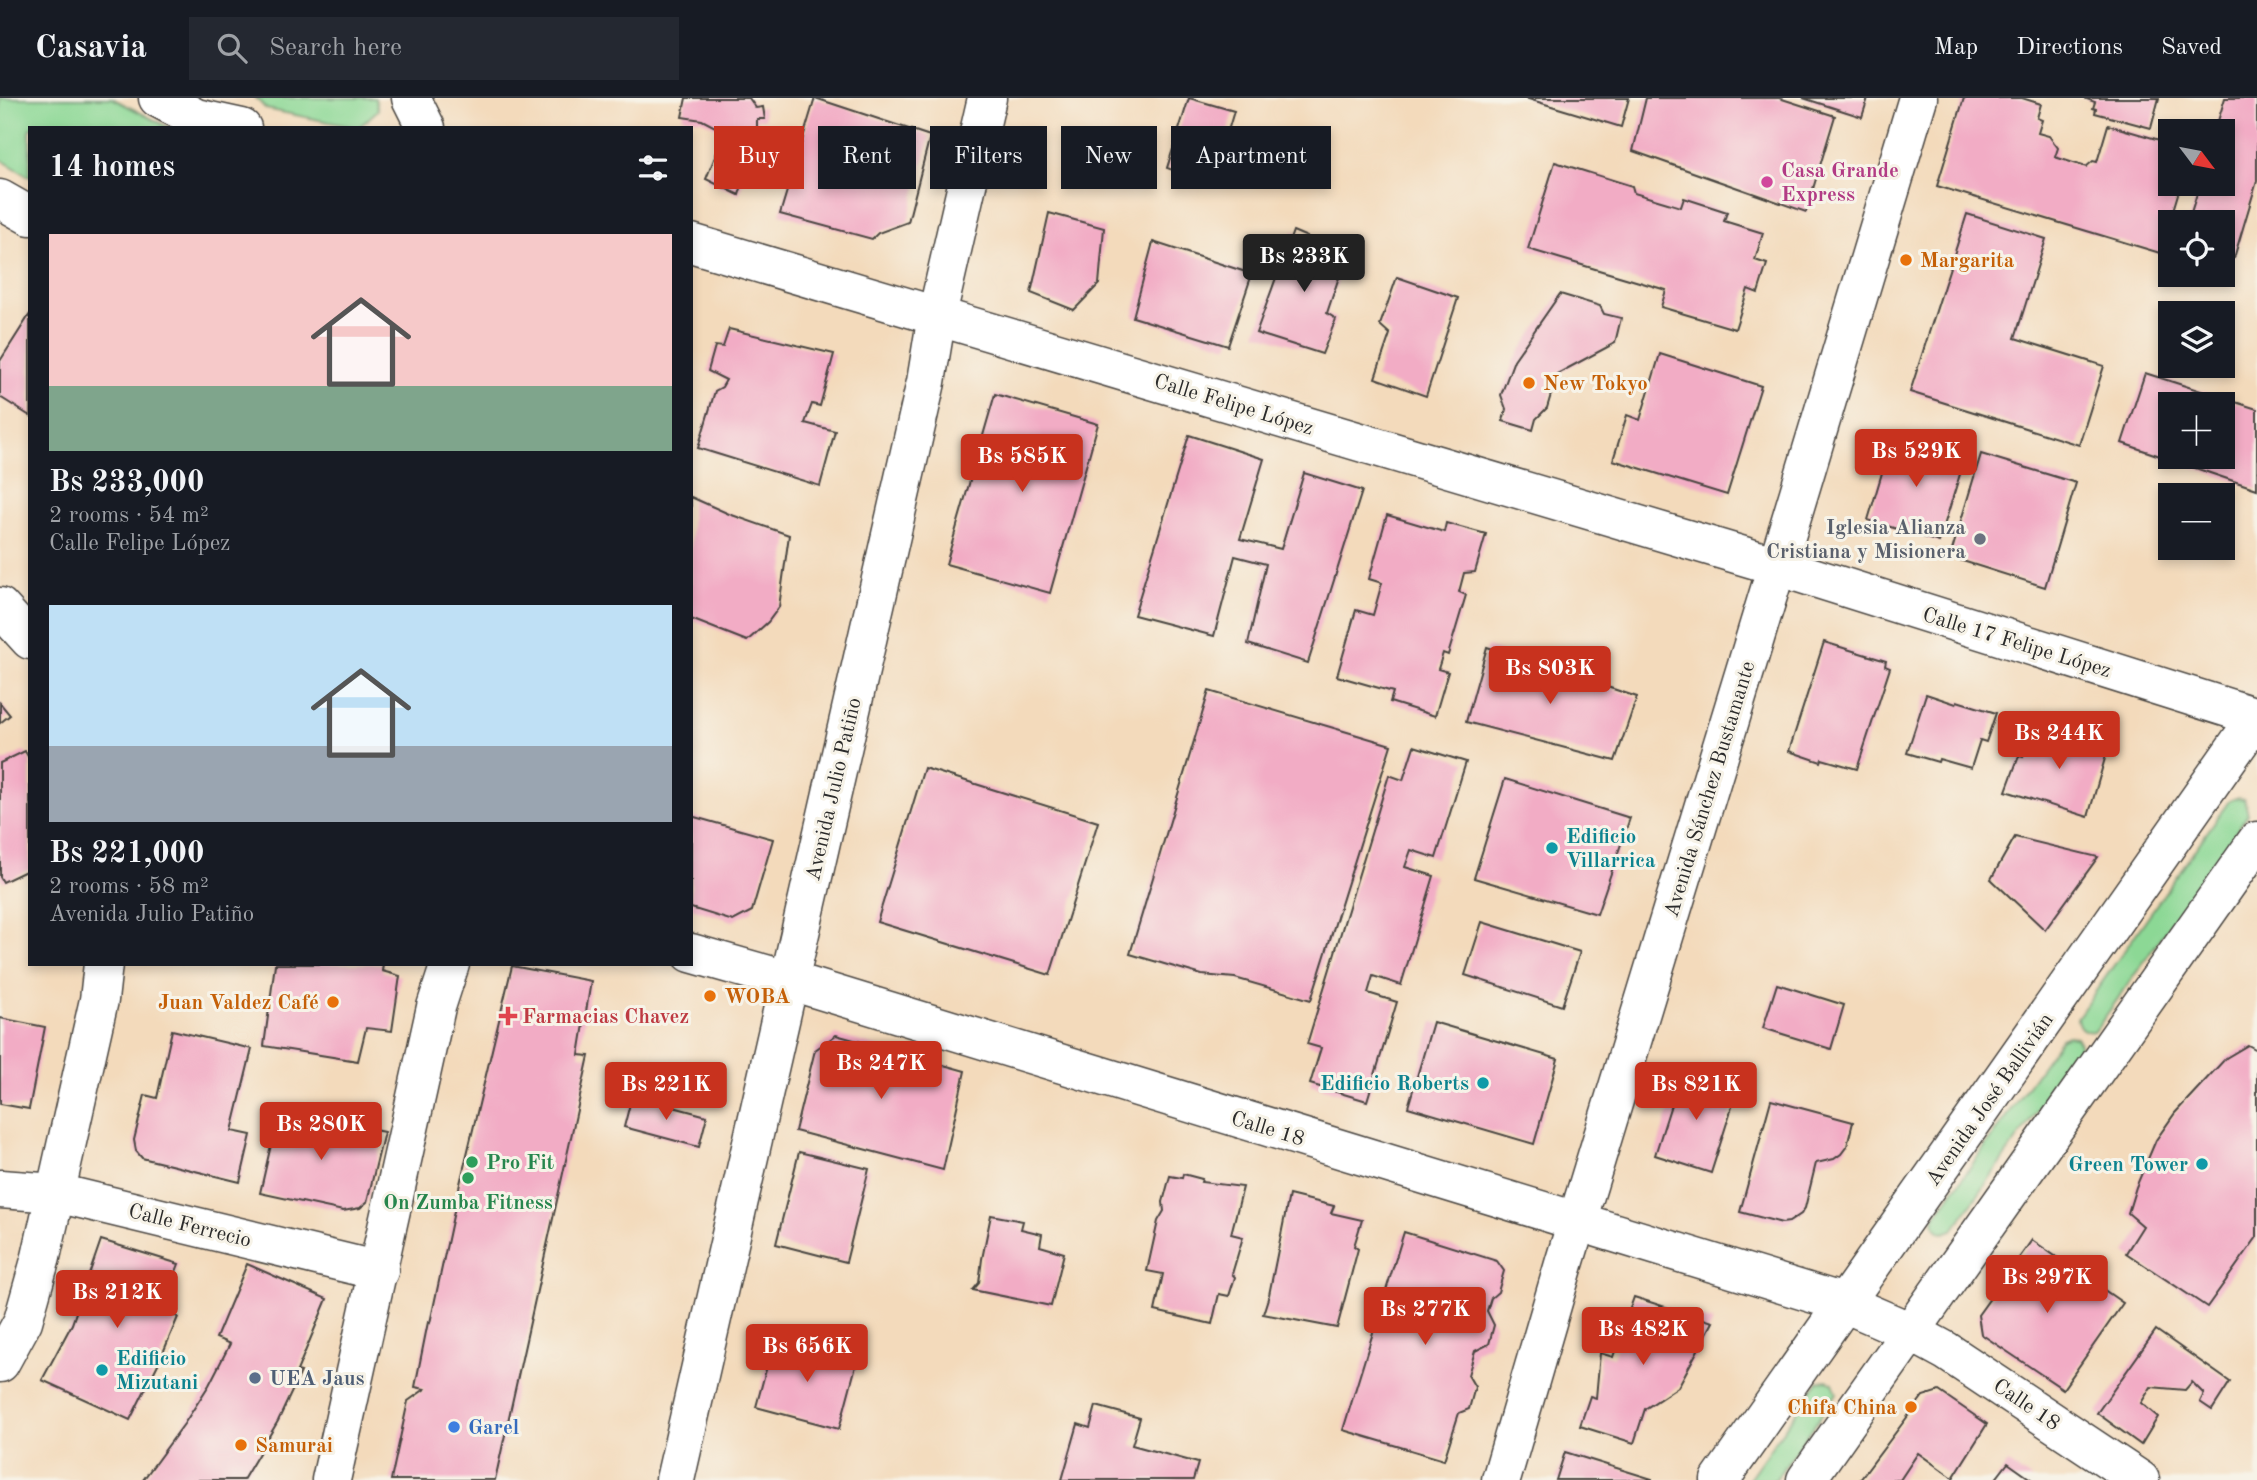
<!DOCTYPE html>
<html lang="en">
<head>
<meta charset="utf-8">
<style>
  body { margin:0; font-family:"Old Standard TT",serif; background:#242831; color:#f1f3f6; height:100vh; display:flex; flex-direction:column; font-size:26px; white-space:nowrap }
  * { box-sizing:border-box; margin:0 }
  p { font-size:23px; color:#9ea1a6 }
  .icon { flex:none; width:38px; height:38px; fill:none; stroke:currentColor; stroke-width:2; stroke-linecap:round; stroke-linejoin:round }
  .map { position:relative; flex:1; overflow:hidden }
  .side { position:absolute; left:28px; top:28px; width:665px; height:840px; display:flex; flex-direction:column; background:#171b24; border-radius:0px; box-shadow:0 4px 10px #0003 }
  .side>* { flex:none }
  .top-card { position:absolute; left:714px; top:28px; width:665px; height:63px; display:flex; gap:14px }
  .needle { width:46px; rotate:122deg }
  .fabs { position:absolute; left:2158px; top:21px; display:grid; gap:14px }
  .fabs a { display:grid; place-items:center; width:77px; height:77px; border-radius:0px; background:#171b24; box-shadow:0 4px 10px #0003; font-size:35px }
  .price { position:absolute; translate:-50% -60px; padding:0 16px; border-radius:7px; background:#c8321e; color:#fff; font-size:23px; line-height:46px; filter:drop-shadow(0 2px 4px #0008) }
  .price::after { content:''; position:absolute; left:50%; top:42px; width:21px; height:16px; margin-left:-10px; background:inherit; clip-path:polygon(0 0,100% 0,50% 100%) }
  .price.on { background:#222; color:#fff }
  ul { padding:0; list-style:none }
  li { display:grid; align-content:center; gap:14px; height:371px; padding:0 21px }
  li span { display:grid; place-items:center; height:217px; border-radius:0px; color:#555 }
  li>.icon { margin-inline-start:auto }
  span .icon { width:126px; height:126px; fill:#fffc; stroke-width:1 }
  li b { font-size:30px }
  h2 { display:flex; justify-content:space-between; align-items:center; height:84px; padding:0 21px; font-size:30px }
  .tag { padding:0 24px; border-radius:0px; background:#171b24; box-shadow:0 4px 10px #0003; font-size:24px; line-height:63px }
  .tag.on { background:#c8321e; color:#fff }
  header { display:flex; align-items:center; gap:42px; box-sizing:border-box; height:98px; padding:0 35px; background:#171b24; border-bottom:2px solid #363941 }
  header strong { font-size:33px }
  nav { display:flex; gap:38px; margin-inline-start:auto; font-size:24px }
  .search { width:490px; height:63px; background:#242831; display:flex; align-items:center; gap:18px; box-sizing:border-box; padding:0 24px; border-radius:0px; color:#9ea1a6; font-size:26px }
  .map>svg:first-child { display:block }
</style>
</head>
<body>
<header>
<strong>Casavia</strong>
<div class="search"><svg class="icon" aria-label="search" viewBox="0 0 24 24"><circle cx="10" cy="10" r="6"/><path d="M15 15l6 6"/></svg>Search here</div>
<nav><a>Map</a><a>Directions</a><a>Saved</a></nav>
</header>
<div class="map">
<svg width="2257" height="1382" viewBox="0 0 2257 1382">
  <rect width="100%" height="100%" fill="#f7f3e8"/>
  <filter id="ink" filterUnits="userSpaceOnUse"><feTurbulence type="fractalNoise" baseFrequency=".0143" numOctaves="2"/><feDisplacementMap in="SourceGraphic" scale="14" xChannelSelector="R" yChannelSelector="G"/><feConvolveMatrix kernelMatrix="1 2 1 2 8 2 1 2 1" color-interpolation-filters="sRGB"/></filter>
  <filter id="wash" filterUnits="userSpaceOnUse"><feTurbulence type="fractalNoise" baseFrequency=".00686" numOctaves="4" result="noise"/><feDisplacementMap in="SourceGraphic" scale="28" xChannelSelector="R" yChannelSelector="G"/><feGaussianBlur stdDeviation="1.57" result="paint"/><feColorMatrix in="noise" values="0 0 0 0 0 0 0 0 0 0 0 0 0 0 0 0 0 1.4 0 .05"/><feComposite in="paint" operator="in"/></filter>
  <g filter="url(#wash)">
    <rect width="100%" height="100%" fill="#f3dabb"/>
    <g fill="#8cd895" stroke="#5c8260" stroke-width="2">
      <polygon points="0,0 112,0 170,30 30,30 30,79 0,61"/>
      <polygon points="256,0 375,0 378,12 358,30 266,11"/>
      <path d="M2236,700L2244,701L2248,716L2095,933C2084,935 2078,930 2077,920L2229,703Z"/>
      <path d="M2068,938L2076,939L2080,946L2079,954L1953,1132L1944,1135C1936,1134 1933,1127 1935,1119L2061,941Z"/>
      <polygon points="1828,1282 1833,1285 1837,1295 1775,1382 1748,1382 1818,1283"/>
    </g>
    <g id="blocks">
      <g fill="#f2acc5" fill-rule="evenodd">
        <polygon points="686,0 749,0 756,10 763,9 765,21 757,21 757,37 739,97 706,81 725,34 702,22 682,19"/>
        <polygon points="815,0 930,38 908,124 878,135 872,141 780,116"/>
        <polygon points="1189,0 1234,13 1212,86 1167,70"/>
        <polygon points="1525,0 1629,0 1621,29"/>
        <polygon points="1646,0 1779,0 1835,18 1806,114 1633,53"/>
        <polygon points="1803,0 1868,0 1862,19"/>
        <polygon points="1964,0 2022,0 2041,6 2037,20 2042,22 2038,35 2049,38 2058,50 2055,59 2086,69 2093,63 2097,64 2108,27 2170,45 2170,86 2181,86 2160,155 1937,88"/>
        <polygon points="2084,0 2159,0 2151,30 2095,15 2096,11 2093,10 2095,4"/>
        <polygon points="2225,0 2257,0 2257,83 2234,160 2222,156 2222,124 2188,124 2200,86 2222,86 2222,33 2215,33"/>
        <polygon points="1555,64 1632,88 1634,95 1681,109 1684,100 1727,114 1724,123 1763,135 1755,162 1767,166 1758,195 1748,191 1735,231 1661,209 1666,192 1528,151"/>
        <polygon points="1049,115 1104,130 1099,186 1074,212 1031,195"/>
        <polygon points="1967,116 2046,141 2015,240 2104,268 2079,347 1910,294"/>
        <polygon points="1293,133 1354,159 1338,182 1327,215 1336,221 1322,256 1256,235"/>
        <polygon points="1153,144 1252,176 1228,248 1133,219"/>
        <polygon points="1397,179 1458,200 1426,298 1375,280 1390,236 1380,227"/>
        <polygon points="1560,196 1600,208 1604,216 1621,220 1615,245 1557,276 1547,310 1536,321 1533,332 1503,323 1506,311 1501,297 1514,262"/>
        <polygon points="30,216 30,318 0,299 0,263"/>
        <polygon points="729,231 834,256 820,308 812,306 805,325 835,333 820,388 698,350 715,293 722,289 726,282 708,273 715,248 723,249"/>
        <polygon points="1660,256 1761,288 1727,397 1613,362 1627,317 1640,322"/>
        <path d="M2145,275L2257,311V391L2122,345ZM2170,306H2222V359H2170Z"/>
        <polygon points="995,296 1098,326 1050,495 946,466"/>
        <polygon points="1189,337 1264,361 1240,441 1281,451 1304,375 1362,393 1308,565 1248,546 1266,466 1235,458 1214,538 1134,517"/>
        <polygon points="1893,338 1965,360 1939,444 1868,422"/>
        <polygon points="1981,356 2076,385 2045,489 1950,459"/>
        <polygon points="691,399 729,416 789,437 779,509 768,524 747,543 691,521"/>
        <polygon points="1387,417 1444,434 1446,425 1486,436 1475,474 1464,475 1459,494 1466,497 1448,557 1443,555 1438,571 1448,574 1435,618 1390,604 1393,594 1337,578 1356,512 1373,517 1382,485 1369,481"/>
        <polygon points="1824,544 1886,563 1885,568 1890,570 1857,671 1822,661 1821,664 1789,653"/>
        <polygon points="1487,549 1637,599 1615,663 1466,624"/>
        <polygon points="1209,593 1391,647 1311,902 1235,880 1202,877 1130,856"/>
        <polygon points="1926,596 1956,606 1957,603 1996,615 1986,644 1980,642 1971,670 1939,661 1938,664 1907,655"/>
        <polygon points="0,605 10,617 0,625"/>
        <polygon points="2034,628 2108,650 2088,719 2006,693 2019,658 2023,659"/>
        <polygon points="1414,648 1466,664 1436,760 1411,752 1405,769 1434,778 1401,887 1373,878 1368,895 1397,904 1367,1003 1310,986 1321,950 1307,946 1389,677 1403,682"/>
        <polygon points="25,653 30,662 30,771 3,784 0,779 0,665"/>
        <polygon points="924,670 1098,724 1050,877 877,824"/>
        <polygon points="1505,681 1630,720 1597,816 1474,780"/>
        <polygon points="691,718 773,741 752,813 733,823 691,810"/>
        <polygon points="2015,739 2098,759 2045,832 1991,781"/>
        <polygon points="1482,824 1580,854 1562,908 1465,877"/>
        <polygon points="275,866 383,866 382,873 400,878 392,933 366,930 358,963 264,948"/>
        <polygon points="512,868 591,883 579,957 589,958 495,1382 391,1382 408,1303 425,1291 415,1289 428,1224 430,1225 459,1090"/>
        <polygon points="1777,886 1844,907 1831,951 1763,930"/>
        <polygon points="0,920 45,929 29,1011 0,1006"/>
        <polygon points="1433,924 1558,961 1534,1046 1408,1009"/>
        <polygon points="172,932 252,951 232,1033 251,1037 240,1084 142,1060 136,1053 134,1042 145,997 157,1000"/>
        <polygon points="836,937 965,973 943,1072 795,1033 815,952"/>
        <polygon points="2248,947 2257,952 2257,1139 2207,1209 2126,1155 2143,1128 2128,1115 2136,1089 2156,1042 2175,1015 2226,960"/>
        <polygon points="1682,972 1738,990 1711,1075 1655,1057"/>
        <polygon points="632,998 707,1018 699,1049 624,1029"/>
        <polygon points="1771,1002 1853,1024 1847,1048 1841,1056 1834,1061 1816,1065 1805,1110 1801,1116 1789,1124 1782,1125 1740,1114"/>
        <polygon points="279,1012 384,1034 367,1104 360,1110 343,1113 260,1095"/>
        <polygon points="799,1054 869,1071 846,1164 776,1146"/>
        <polygon points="1183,1076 1202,1081 1201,1084 1243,1089 1231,1136 1243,1139 1232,1176 1235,1179 1229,1198 1219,1196 1212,1226 1155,1213 1163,1176 1147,1173 1158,1123 1164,1113 1163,1104 1170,1078 1182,1080"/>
        <polygon points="1289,1097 1334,1108 1331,1115 1362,1122 1354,1148 1358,1151 1337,1230 1263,1216 1269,1197"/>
        <polygon points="991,1117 1023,1123 1021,1131 1042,1136 1040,1148 1064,1155 1051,1208 973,1192 979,1185 982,1161"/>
        <polygon points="1404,1134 1497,1163 1504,1173 1498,1194 1491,1200 1487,1213 1494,1227 1489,1246 1475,1253 1468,1277 1475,1289 1469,1311 1459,1315 1444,1362 1343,1332"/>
        <polygon points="101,1142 179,1166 161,1212 178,1219 160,1262 130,1322 42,1282 72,1226"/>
        <polygon points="2032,1142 2123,1205 2063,1291 1981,1236 1978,1217"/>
        <polygon points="247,1166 327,1201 297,1273 301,1274 278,1323 243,1382 143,1382 184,1326 209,1287 230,1246 216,1240"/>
        <polygon points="1634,1199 1713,1224 1678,1289 1645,1311 1634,1345 1580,1328 1590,1298 1596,1300 1600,1255 1613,1259"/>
        <polygon points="2156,1232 2230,1284 2212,1312 2200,1304 2204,1296 2192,1284 2185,1292 2151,1289 2141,1305 2158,1319 2141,1347 2097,1315"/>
        <polygon points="774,1242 857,1264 839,1331 756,1309"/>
        <polygon points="1939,1293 1987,1326 1953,1380 1918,1355 1900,1382 1860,1382 1923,1298"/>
        <polygon points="1096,1308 1140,1320 1132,1347 1198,1365 1193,1382 1062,1382 1078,1326 1090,1330"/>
        <polygon points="1565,1354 1652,1381 1652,1382 1556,1382"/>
        <polygon points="2008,1365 2032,1382 1995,1382"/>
      </g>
    </g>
  </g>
  <g filter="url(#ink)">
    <use href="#blocks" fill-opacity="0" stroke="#494541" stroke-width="2"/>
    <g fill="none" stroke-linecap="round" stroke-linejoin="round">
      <g stroke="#494541" stroke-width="41">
        <g id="minor">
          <polyline points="158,0 196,20 242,30"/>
          <polyline points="411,0 426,30"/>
          <polyline points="0,101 30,118"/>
          <polyline points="691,145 1777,468 2257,619"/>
          <polyline points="0,509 30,542"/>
          <polyline points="691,855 804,887 1844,1205"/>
          <polyline points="0,1091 57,1095 379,1173"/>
          <polyline points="1911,1234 1946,1253 2140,1382"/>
          <polyline points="0,1265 23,1223 41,1159 99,902 103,866"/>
          <polyline points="331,1382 436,909 450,866"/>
          <polyline points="675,1382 926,284 937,217 987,0"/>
          <polyline points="1501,1382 1564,1166 1777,468 1918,0"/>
        </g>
      </g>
      <g stroke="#494541" stroke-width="41">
        <g id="primary">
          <polyline points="1844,1205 1911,1234"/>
          <polyline points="1720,1382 2257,619"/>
          <polyline points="1806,1382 2257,743"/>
        </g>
      </g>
      <use href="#minor" stroke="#fff" stroke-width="38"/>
      <use href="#primary" stroke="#fff" stroke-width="38"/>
    </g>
  </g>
  <circle fill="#d1479c" stroke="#f7f3e8" stroke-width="2.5" cx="1767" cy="84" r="7"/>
  <g fill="#e8710a" stroke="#f7f3e8" stroke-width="2.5">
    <circle cx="1906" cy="162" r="7"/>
    <circle cx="1529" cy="285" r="7"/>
    <circle cx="710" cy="898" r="7"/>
    <circle cx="333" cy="904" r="7"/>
    <circle cx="1911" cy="1309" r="7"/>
    <circle cx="241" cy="1347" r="7"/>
  </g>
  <circle fill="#6b7280" stroke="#f7f3e8" stroke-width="2.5" cx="1980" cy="441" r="7"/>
  <g fill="#0f9aa8" stroke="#f7f3e8" stroke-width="2.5">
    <circle cx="1552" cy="750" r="7"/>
    <circle cx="1483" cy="985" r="7"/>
    <circle cx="2202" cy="1066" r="7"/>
    <circle cx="102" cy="1272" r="7"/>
  </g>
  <path fill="#e0444e" stroke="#f7f3e8" stroke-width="2.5" d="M504.5 907.5h7v7h7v7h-7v7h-7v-7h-7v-7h7z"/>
  <g fill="#2e9e5b" stroke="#f7f3e8" stroke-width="2.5">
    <circle cx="472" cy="1064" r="7"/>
    <circle cx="468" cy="1080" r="7"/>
  </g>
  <circle fill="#5c6f8a" stroke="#f7f3e8" stroke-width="2.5" cx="255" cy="1280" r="7"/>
  <circle fill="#3f7fe0" stroke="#f7f3e8" stroke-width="2.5" cx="454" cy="1329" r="7"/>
  <g text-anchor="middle" stroke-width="6" stroke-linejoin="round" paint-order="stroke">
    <g font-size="21" font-weight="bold" fill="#b23c85" stroke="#f7f3e8" text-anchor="start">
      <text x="1781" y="79">Casa Grande<tspan x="1781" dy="24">Express</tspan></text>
    </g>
    <g font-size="21" font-weight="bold" fill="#c56008" stroke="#f7f3e8" text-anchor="start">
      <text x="1920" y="169">Margarita</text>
      <text x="1543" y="292">New Tokyo</text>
      <text x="724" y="905">WOBA</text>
      <text x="319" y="911" text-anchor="end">Juan Valdez Café</text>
      <text x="1897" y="1316" text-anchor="end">Chifa China</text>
      <text x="255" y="1354">Samurai</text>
    </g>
    <g font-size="21" fill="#2b2b2b" stroke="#f7f3e8">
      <text transform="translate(1234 306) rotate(17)" y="7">Calle Felipe López</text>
      <text transform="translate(2017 544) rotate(17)" y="7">Calle 17 Felipe López</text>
      <text transform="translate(833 691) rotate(-77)" y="7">Avenida Julio Patiño</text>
      <text transform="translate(1709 691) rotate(-73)" y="7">Avenida Sánchez Bustamante</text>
      <text transform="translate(1989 1001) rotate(-55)" y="7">Avenida José Ballivián</text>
      <text transform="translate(1268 1030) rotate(17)" y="7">Calle 18</text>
      <text transform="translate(190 1127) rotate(14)" y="7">Calle Ferrecio</text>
      <text transform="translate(2027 1306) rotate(34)" y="7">Calle 18</text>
    </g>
    <g font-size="21" font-weight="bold" fill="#5b616d" stroke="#f7f3e8" text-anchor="end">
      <text x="1966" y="436">Iglesia Alianza<tspan x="1966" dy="24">Cristiana y Misionera</tspan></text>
    </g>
    <g font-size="21" font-weight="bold" fill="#0d838f" stroke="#f7f3e8" text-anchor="start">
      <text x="1566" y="745">Edificio<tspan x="1566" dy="24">Villarrica</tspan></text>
      <text x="1469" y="992" text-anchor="end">Edificio Roberts</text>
      <text x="2188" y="1073" text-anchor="end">Green Tower</text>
      <text x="116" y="1267">Edificio<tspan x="116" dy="24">Mizutani</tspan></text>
    </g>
    <g font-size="21" font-weight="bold" fill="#be3a42" stroke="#f7f3e8" text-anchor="start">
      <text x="522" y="925">Farmacias Chavez</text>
    </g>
    <g font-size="21" font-weight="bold" fill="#27864d" stroke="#f7f3e8" text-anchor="start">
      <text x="486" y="1071">Pro Fit</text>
      <text x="468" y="1111" text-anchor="middle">On Zumba Fitness</text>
    </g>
    <g font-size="21" font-weight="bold" fill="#4e5e75" stroke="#f7f3e8" text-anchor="start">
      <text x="269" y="1287">UEA Jaus</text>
    </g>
    <g font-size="21" font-weight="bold" fill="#366cbe" stroke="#f7f3e8" text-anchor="start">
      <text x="468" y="1336">Garel</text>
    </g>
  </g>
</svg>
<div class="fabs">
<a><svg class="needle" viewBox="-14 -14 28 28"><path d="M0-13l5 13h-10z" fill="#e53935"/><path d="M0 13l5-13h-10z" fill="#9ea1a6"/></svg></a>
<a><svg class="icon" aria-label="locate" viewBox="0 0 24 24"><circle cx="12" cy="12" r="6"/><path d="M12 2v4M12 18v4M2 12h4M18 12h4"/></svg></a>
<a><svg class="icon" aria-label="layers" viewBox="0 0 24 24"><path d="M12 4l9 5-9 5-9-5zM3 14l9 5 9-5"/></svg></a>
<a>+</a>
<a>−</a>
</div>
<b class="price on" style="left:1304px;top:196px">Bs 233K</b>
<b class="price" style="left:1916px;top:391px">Bs 529K</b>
<b class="price" style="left:1022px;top:396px">Bs 585K</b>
<b class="price" style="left:1550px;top:608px">Bs 803K</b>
<b class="price" style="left:2059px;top:673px">Bs 244K</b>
<b class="price" style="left:881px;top:1003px">Bs 247K</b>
<b class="price" style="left:666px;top:1024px">Bs 221K</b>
<b class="price" style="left:1696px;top:1024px">Bs 821K</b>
<b class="price" style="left:321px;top:1064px">Bs 280K</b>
<b class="price" style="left:2047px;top:1217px">Bs 297K</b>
<b class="price" style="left:117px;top:1232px">Bs 212K</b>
<b class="price" style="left:1425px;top:1249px">Bs 277K</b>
<b class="price" style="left:1643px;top:1269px">Bs 482K</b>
<b class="price" style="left:807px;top:1286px">Bs 656K</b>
<div class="top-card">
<a class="tag on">Buy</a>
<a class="tag">Rent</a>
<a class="tag">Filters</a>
<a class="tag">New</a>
<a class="tag">Apartment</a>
</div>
<section class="side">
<h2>14 homes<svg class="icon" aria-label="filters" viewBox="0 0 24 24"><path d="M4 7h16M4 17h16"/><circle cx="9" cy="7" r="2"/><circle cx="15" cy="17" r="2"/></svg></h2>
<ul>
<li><span style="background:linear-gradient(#f6c9c9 70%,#7fa58c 0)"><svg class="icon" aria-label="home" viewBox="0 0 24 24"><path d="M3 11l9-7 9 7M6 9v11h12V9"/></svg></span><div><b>Bs 233,000</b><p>2 rooms · 54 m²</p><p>Calle Felipe López</p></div></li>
<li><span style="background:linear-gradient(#bfe0f5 65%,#9aa5b1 0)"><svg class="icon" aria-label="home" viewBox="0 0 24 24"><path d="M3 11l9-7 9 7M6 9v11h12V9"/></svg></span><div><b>Bs 221,000</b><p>2 rooms · 58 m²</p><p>Avenida Julio Patiño</p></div></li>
</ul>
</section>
</div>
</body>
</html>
